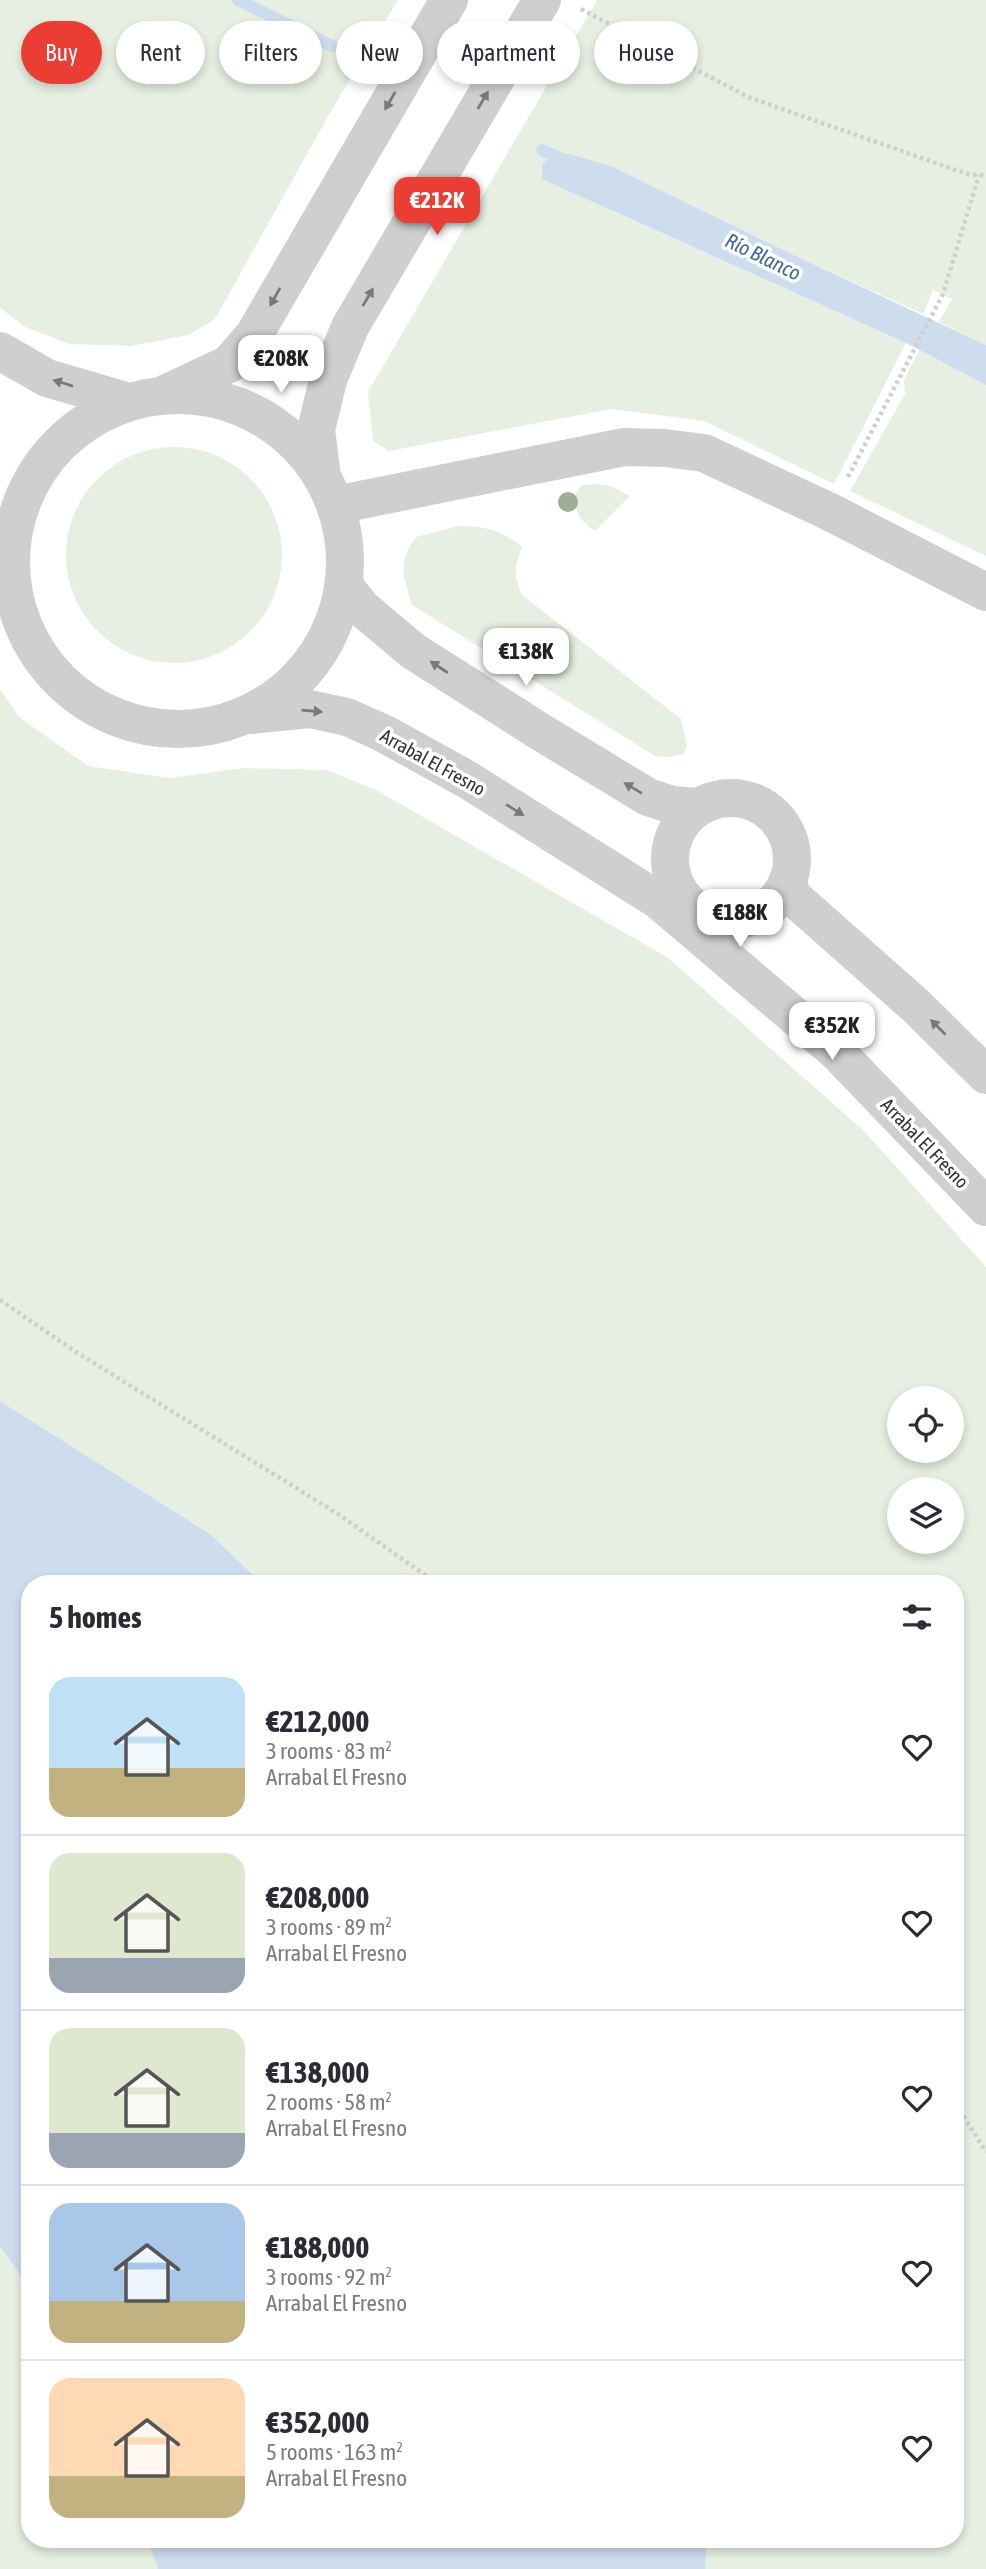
<!DOCTYPE html>
<html lang="en">
<head>
<meta charset="utf-8">
<style>
  body { margin:0; font-family:"Asap Condensed",sans-serif; background:#f7f7f7; color:#2b2b33; height:100vh; display:flex; flex-direction:column; font-size:26px; white-space:nowrap }
  * { box-sizing:border-box; margin:0 }
  p { font-size:23px; color:#7c7c81 }
  .icon { flex:none; width:38px; height:38px; fill:none; stroke:currentColor; stroke-width:2; stroke-linecap:round; stroke-linejoin:round }
  .map { position:relative; flex:1; overflow:hidden }
  .details { position:absolute; left:21px; top:1575px; width:943px; height:973px; display:flex; flex-direction:column; background:#fff; border-radius:28px; box-shadow:0 4px 10px #0003 }
  .details>* { flex:none }
  .banner { position:absolute; left:21px; top:21px; width:945px; height:63px; display:flex; gap:14px }
  .fabs { position:absolute; left:887px; top:1386px; display:grid; gap:14px }
  .fabs a { display:grid; place-items:center; width:77px; height:77px; border-radius:50%; background:#fff; box-shadow:0 4px 10px #0003; font-size:35px }
  .price { position:absolute; translate:-50% -60px; padding:0 16px; border-radius:14px; background:#fff; color:#222; font-size:23px; line-height:46px; filter:drop-shadow(0 2px 4px #0008) }
  .price::after { content:''; position:absolute; left:50%; top:42px; width:21px; height:16px; margin-left:-10px; background:inherit; clip-path:polygon(0 0,100% 0,50% 100%) }
  .price.active { background:#ea3d34; color:#fff }
  ul { padding:0; list-style:none }
  li { display:flex; align-items:center; gap:21px; height:175px; padding:0 28px }
  li+li { border-top:2px solid #e1e1e2 }
  li span { display:grid; place-items:center; flex:none; width:196px; height:140px; border-radius:21px; color:#555 }
  li>.icon { margin-inline-start:auto }
  span .icon { width:84px; height:84px; fill:#fffc; stroke-width:1 }
  li b { font-size:30px }
  h2 { display:flex; justify-content:space-between; align-items:center; height:84px; padding:0 28px; font-size:30px }
  .tag { padding:0 24px; border-radius:32px; background:#fff; box-shadow:0 4px 10px #0003; font-size:24px; line-height:63px }
  .tag.active { background:#ea3d34; color:#fff }
  .map>svg:first-child { display:block }
</style>
</head>
<body>
<div class="map">
<svg width="986" height="2569" viewBox="0 0 986 2569">
  <rect width="100%" height="100%" fill="#fff"/>
  <g fill="#e6efe1" fill-rule="evenodd">
    <polygon points="0,0 398,0 331,111 215,319 189,335 131,346 69,344 25,327 0,308"/>
    <polygon points="597,0 986,0 986,345 939,322 952,299 933,290 923,314 800,258 613,167 569,154 610,210 906,343 834,484 704,421 611,409 389,451 373,441 368,392"/>
    <polygon points="919,350 986,385 986,556 850,491 905,394 904,380"/>
    <circle cx="174" cy="555" r="108"/>
    <path d="M597,484L610,486L630,496L595,531C579,521 566,501 582,485Z"/>
    <path d="M458,526C484,526 503,530 522,547C514,569 514,574 522,595L681,719L687,747L683,754L668,757L655,756L412,605C403,575 397,564 416,537Z"/>
    <path d="M0,689L19,717L88,766L169,778L245,768L327,770L376,790L667,957L864,1131L986,1267V2569H705L707,2539H956V1584H263L210,1534L0,1401ZM900,1398H952V1451H900ZM900,1489H952V1542H900Z"/>
    <polygon points="0,2246 30,2289 30,2539 147,2539 158,2569 0,2569"/>
  </g>
  <g fill="#cdddee">
    <polygon points="570,154 613,167 800,258 986,345 986,385 906,343 542,179 543,163 554,155"/>
    <polygon points="0,1401 210,1534 263,1584 30,1584 30,2289 0,2246"/>
    <polygon points="147,2539 707,2539 705,2569 158,2569"/>
  </g>
  <g fill="none" stroke-linecap="round" stroke-linejoin="round">
    <g stroke="#cdddee" stroke-width="12">
      <polyline points="238,0 332,46"/>
      <polyline points="542,150 567,161"/>
    </g>
    <g stroke="#cfcfcf" stroke-width="4.5" stroke-dasharray="3.5 3.5" stroke-linecap="butt">
      <polyline points="581,9 748,97 970,175 986,175"/>
      <polyline points="848,477 943,294 979,175"/>
      <polyline points="0,1300 76,1352 335,1512 438,1584"/>
      <polyline points="956,2104 986,2152"/>
    </g>
    <g stroke="#cfcfcf" stroke-width="38">
      <polyline points="0,351 47,378 129,402"/>
      <polyline points="167,393 229,364 254,335 449,0"/>
      <circle cx="178" cy="562" r="167"/>
      <polyline points="322,476 316,430 328,380 350,327 542,0"/>
      <polyline points="336,505 624,447 665,448 704,453 830,512 986,592"/>
      <polyline points="344,581 349,592 362,608 413,651 539,731 648,797 672,805 697,807"/>
      <polyline points="250,715 310,709 347,717 383,733 468,780 658,900 837,1052 986,1207"/>
      <circle cx="731" cy="859" r="61"/>
      <polyline points="787,882 793,897 916,1006 986,1075"/>
    </g>
  </g>
  <circle fill="#9eb094" cx="568" cy="502" r="10"/>
  <defs><path id="oneway-solid" d="M-6-.8H1V-3.2L6.5 0L1 3.2V.8H-6Z" transform="scale(1.75)"/></defs>
  <g fill="#797979">
    <use href="#oneway-solid" transform="translate(483 100) rotate(-60)"/>
    <use href="#oneway-solid" transform="translate(390 101) rotate(120)"/>
    <use href="#oneway-solid" transform="translate(275 297) rotate(119)"/>
    <use href="#oneway-solid" transform="translate(368 297) rotate(-60)"/>
    <use href="#oneway-solid" transform="translate(63 383) rotate(-163)"/>
    <use href="#oneway-solid" transform="translate(439 667) rotate(-147)"/>
    <use href="#oneway-solid" transform="translate(312 711) rotate(5)"/>
    <use href="#oneway-solid" transform="translate(633 788) rotate(-149)"/>
    <use href="#oneway-solid" transform="translate(515 810) rotate(32)"/>
    <use href="#oneway-solid" transform="translate(938 1027) rotate(-135)"/>
  </g>
  <g text-anchor="middle" stroke-width="7" stroke-linejoin="round" paint-order="stroke">
    <g font-size="19" fill="#323232" stroke="#fff">
      <text transform="translate(433 762) rotate(29)" y="7">Arrabal El Fresno</text>
      <text transform="translate(925 1143) rotate(46)" y="7">Arrabal El Fresno</text>
    </g>
    <g font-size="21" font-style="italic" fill="#3d6998" stroke="#fff">
      <text transform="translate(763 257) rotate(26)" y="7">Río Blanco</text>
    </g>
  </g>
</svg>
<div class="fabs">
<a><svg class="icon" aria-label="locate" viewBox="0 0 24 24"><circle cx="12" cy="12" r="6"/><path d="M12 2v4M12 18v4M2 12h4M18 12h4"/></svg></a>
<a><svg class="icon" aria-label="layers" viewBox="0 0 24 24"><path d="M12 4l9 5-9 5-9-5zM3 14l9 5 9-5"/></svg></a>
</div>
<b class="price active" style="left:437px;top:237px">€212K</b>
<b class="price" style="left:281px;top:395px">€208K</b>
<b class="price" style="left:526px;top:688px">€138K</b>
<b class="price" style="left:740px;top:949px">€188K</b>
<b class="price" style="left:832px;top:1062px">€352K</b>
<div class="banner">
<a class="tag active">Buy</a>
<a class="tag">Rent</a>
<a class="tag">Filters</a>
<a class="tag">New</a>
<a class="tag">Apartment</a>
<a class="tag">House</a>
</div>
<section class="details">
<h2>5 homes<svg class="icon" aria-label="filters" viewBox="0 0 24 24"><path d="M4 7h16M4 17h16"/><circle cx="9" cy="7" r="2"/><circle cx="15" cy="17" r="2"/></svg></h2>
<ul>
<li><span style="background:linear-gradient(#bfe0f5 65%,#c2b280 0)"><svg class="icon" aria-label="home" viewBox="0 0 24 24"><path d="M3 11l9-7 9 7M6 9v11h12V9"/></svg></span><div><b>€212,000</b><p>3 rooms · 83 m²</p><p>Arrabal El Fresno</p></div><svg class="icon" aria-label="heart" viewBox="0 0 24 24"><path d="M12 20l-8-8c-3-5 5-10 8-4 3-6 11-1 8 4z"/></svg></li>
<li><span style="background:linear-gradient(#dfe7d0 75%,#9aa5b1 0)"><svg class="icon" aria-label="home" viewBox="0 0 24 24"><path d="M3 11l9-7 9 7M6 9v11h12V9"/></svg></span><div><b>€208,000</b><p>3 rooms · 89 m²</p><p>Arrabal El Fresno</p></div><svg class="icon" aria-label="heart" viewBox="0 0 24 24"><path d="M12 20l-8-8c-3-5 5-10 8-4 3-6 11-1 8 4z"/></svg></li>
<li><span style="background:linear-gradient(#dfe7d0 75%,#9aa5b1 0)"><svg class="icon" aria-label="home" viewBox="0 0 24 24"><path d="M3 11l9-7 9 7M6 9v11h12V9"/></svg></span><div><b>€138,000</b><p>2 rooms · 58 m²</p><p>Arrabal El Fresno</p></div><svg class="icon" aria-label="heart" viewBox="0 0 24 24"><path d="M12 20l-8-8c-3-5 5-10 8-4 3-6 11-1 8 4z"/></svg></li>
<li><span style="background:linear-gradient(#a9c7e8 70%,#c2b280 0)"><svg class="icon" aria-label="home" viewBox="0 0 24 24"><path d="M3 11l9-7 9 7M6 9v11h12V9"/></svg></span><div><b>€188,000</b><p>3 rooms · 92 m²</p><p>Arrabal El Fresno</p></div><svg class="icon" aria-label="heart" viewBox="0 0 24 24"><path d="M12 20l-8-8c-3-5 5-10 8-4 3-6 11-1 8 4z"/></svg></li>
<li><span style="background:linear-gradient(#ffd9b3 70%,#c2b280 0)"><svg class="icon" aria-label="home" viewBox="0 0 24 24"><path d="M3 11l9-7 9 7M6 9v11h12V9"/></svg></span><div><b>€352,000</b><p>5 rooms · 163 m²</p><p>Arrabal El Fresno</p></div><svg class="icon" aria-label="heart" viewBox="0 0 24 24"><path d="M12 20l-8-8c-3-5 5-10 8-4 3-6 11-1 8 4z"/></svg></li>
</ul>
</section>
</div>
</body>
</html>
